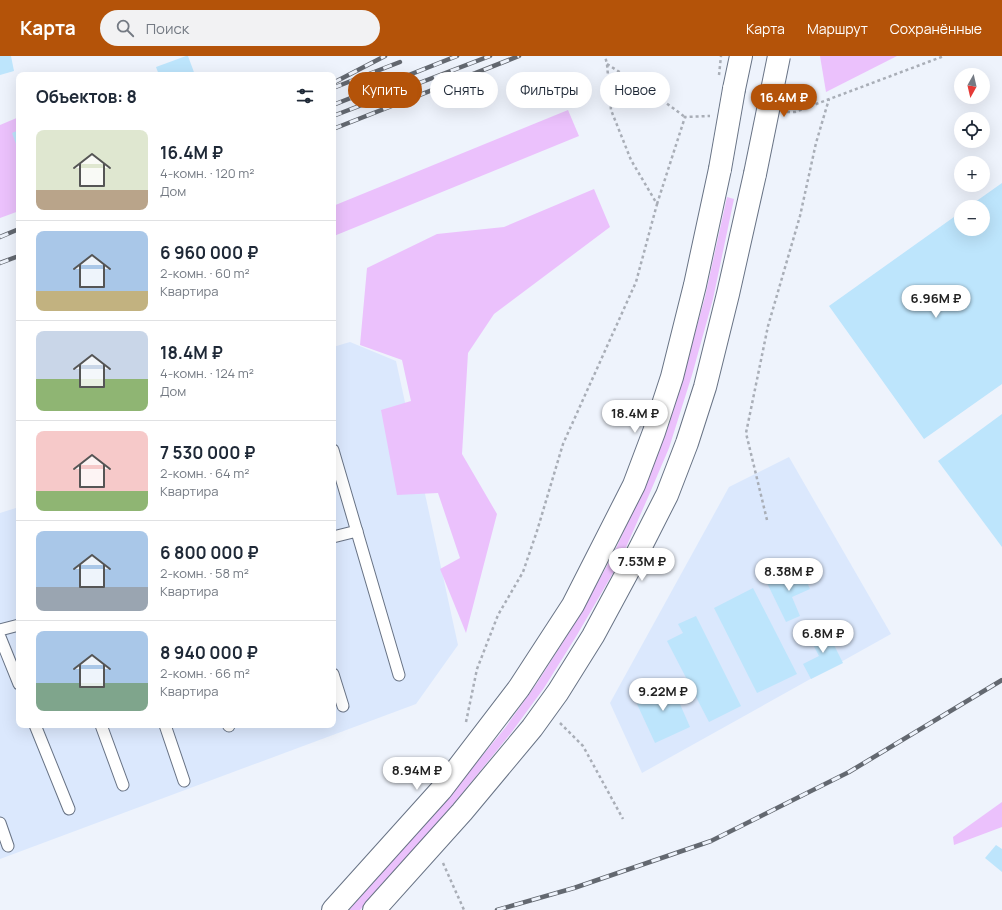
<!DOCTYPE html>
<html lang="ru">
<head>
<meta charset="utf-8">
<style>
  body { margin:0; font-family:Manrope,sans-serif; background:#f2f2f3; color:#1f2937; height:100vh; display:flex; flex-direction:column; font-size:15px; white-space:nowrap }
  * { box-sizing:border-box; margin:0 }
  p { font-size:13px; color:#747a83 }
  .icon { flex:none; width:22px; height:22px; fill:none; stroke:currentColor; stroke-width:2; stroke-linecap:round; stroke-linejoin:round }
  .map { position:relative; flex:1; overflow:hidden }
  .side { position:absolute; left:16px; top:16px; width:320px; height:656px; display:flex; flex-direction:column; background:#fff; border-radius:8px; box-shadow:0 4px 16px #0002 }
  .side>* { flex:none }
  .banner { position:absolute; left:348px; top:16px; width:380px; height:36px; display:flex; gap:8px }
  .needle { width:26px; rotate:188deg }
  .fabs { position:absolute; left:954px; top:12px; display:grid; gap:8px }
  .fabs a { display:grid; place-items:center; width:36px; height:36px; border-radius:50%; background:#fff; box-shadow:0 4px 16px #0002; font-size:20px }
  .price { position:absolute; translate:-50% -34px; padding:0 9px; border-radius:14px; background:#fff; color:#222; font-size:13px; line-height:26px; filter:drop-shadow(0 1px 2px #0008) }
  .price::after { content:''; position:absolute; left:50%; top:24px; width:12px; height:9px; margin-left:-6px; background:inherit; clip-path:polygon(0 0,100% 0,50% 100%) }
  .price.selected { background:#b45309; color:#fff }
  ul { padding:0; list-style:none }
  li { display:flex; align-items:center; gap:12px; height:100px; padding:0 20px }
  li+li { border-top:1px solid #e0e1e3 }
  li span { display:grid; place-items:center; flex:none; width:112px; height:80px; border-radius:8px; color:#555 }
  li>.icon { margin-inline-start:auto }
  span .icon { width:48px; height:48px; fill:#fffc; stroke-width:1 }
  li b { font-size:17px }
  h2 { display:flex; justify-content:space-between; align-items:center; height:48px; padding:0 20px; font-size:17px }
  .chip { padding:0 14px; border-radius:18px; background:#fff; box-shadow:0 4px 16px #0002; font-size:14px; line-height:36px }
  .chip.selected { background:#b45309; color:#fff }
  header { display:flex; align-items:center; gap:24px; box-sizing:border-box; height:56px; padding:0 20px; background:#b45309; color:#fff }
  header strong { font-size:19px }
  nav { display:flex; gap:22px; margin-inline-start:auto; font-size:14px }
  .search { width:280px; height:36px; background:#f2f2f3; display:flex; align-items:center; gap:10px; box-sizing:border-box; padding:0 14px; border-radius:22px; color:#747a83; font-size:15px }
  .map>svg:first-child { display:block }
</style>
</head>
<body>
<header>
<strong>Карта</strong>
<div class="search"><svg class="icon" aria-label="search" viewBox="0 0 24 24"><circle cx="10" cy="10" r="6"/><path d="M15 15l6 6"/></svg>Поиск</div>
<nav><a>Карта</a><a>Маршрут</a><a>Сохранённые</a></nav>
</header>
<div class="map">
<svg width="1002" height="854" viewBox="0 0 1002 854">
  <rect width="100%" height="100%" fill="#eef3fc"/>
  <g fill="#dbe8fd">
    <polygon points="350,286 396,305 458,589 416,648 0,803 0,457 19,451 19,669 333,669 333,291"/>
    <polygon points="789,401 891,578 642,717 610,647 729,431"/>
  </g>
  <g fill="#ebc1fc">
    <polygon points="820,0 897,0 826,36"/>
    <polygon points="568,54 579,80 334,180 333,177 333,150"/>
    <polygon points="19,61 19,155 0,162 0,69"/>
    <polygon points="594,133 610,171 494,258 468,297 462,398 497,458 466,577 440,513 460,502 438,437 397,439 381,354 411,345 402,304 360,289 367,212 437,178 504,171"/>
    <polygon points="727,141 734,143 713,243 692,319 669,392 649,439 620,505 577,579 544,632 511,677 456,745 360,854 349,854 450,739 505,672 537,627 570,575 612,501 642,436 684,317 705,241"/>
    <polygon points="1002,746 1002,771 954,789 953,781"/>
  </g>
  <g fill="#bde5fc">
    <polygon points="0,0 11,0 14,15 0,19"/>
    <polygon points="186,0 188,0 195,19 159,19 156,11"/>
    <polygon points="19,74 19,96 12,77"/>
    <polygon points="1002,127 1002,328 924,383 829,250 961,156 961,173 983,173 983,151 968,151"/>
    <polygon points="1002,358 1002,491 938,405"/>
    <polygon points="800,511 810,533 792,541 800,560 786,566 767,527"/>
    <polygon points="753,532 797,618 757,637 714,552"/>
    <polygon points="696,560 741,650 709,666 667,585 683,577 678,568"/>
    <polygon points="825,571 843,607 811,623 803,608 819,600 808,579"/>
    <polygon points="669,623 690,671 655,687 637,648 653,640 649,632"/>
    <polygon points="996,789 1002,793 1002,816 985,802"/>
  </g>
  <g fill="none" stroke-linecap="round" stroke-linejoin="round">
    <g stroke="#687385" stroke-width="13">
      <g id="service">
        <polyline points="333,394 399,619"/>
        <polyline points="333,481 357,475"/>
        <polyline points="0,574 19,569"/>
        <polyline points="0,581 19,628"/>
        <polyline points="333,618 343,650"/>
        <polyline points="35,669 69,753"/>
        <polyline points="101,669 123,729"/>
        <polyline points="165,669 184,725"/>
        <polyline points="228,669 229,670"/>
        <polyline points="0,767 8,790"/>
      </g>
    </g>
    <g stroke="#687385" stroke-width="24">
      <g id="secondary">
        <polyline points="734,33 741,0"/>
        <polyline points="333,854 441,734 519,632 573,549 634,429 654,376 672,321 695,229 720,113"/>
        <polyline points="374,854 462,756 532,672 558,636 593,580 634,504 667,439 687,387 705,331 728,238 755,118"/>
      </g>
    </g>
    <g stroke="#a9aeb7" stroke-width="2.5" stroke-dasharray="3 3" stroke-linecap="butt">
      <polyline points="607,8 654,38 685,61"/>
      <polyline points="787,56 795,56 944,0"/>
      <polyline points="657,148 685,61 710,60"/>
      <polyline points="767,464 746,377 768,270 800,160 816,87 829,43"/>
      <polyline points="466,666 477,613 498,559 523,516 537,475 563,388 636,226 657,148 631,104 611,54 607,8 605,0"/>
      <polyline points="560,667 583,690 623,763"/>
      <polyline points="443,807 464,854"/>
    </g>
    <use href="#service" stroke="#fff" stroke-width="11"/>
    <use href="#secondary" stroke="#fff" stroke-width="22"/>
    <g stroke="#636870" stroke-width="4.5">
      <g id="rail">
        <polyline points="333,27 385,0"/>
        <polyline points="333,32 400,6"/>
        <polyline points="333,49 457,0"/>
        <polyline points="333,60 490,0"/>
        <polyline points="333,73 519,0"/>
        <polyline points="0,181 19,173"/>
        <polyline points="0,207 19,200"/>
        <polyline points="497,854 574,832 711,785 849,716 1002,624"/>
      </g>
    </g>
    <use href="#rail" stroke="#eef3fc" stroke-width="3" stroke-dasharray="9" stroke-linecap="butt"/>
    <g stroke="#687385" stroke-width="24" stroke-linecap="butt">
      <g id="secondary-bridge">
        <polyline points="720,113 734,33"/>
        <polyline points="755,118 779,0"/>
      </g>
    </g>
    <polyline stroke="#a9aeb7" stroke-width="2.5" stroke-dasharray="3 3" stroke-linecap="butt" points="719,19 721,0"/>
    <use href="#secondary-bridge" stroke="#fff" stroke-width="22"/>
  </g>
</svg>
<div class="fabs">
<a><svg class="needle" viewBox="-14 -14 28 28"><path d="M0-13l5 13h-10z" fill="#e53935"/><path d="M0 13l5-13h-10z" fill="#747a83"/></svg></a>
<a><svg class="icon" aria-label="locate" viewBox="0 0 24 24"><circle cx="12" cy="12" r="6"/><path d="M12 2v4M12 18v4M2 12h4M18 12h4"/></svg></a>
<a>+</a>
<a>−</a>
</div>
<b class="price selected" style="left:784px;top:62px">16.4M ₽</b>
<b class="price" style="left:936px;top:263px">6.96M ₽</b>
<b class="price" style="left:635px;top:378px">18.4M ₽</b>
<b class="price" style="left:642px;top:526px">7.53M ₽</b>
<b class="price" style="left:789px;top:536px">8.38M ₽</b>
<b class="price" style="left:823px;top:598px">6.8M ₽</b>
<b class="price" style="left:663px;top:656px">9.22M ₽</b>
<b class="price" style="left:417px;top:735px">8.94M ₽</b>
<div class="banner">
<a class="chip selected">Купить</a>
<a class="chip">Снять</a>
<a class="chip">Фильтры</a>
<a class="chip">Новое</a>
</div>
<section class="side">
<h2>Объектов: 8<svg class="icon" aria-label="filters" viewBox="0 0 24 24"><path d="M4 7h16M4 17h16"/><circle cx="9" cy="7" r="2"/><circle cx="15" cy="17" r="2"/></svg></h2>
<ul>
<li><span style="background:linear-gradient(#dfe7d0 75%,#b9a48a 0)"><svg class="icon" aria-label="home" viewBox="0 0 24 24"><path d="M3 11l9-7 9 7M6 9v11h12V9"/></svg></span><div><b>16.4M ₽</b><p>4-комн. · 120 m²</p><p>Дом</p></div></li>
<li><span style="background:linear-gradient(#a9c7e8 75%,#c2b280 0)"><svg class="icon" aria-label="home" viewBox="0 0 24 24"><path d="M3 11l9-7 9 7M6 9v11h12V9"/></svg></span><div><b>6 960 000 ₽</b><p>2-комн. · 60 m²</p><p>Квартира</p></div></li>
<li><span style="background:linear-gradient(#c9d6e8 60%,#8fb573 0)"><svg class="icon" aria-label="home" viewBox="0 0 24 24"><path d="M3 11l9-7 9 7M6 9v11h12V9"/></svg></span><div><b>18.4M ₽</b><p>4-комн. · 124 m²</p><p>Дом</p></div></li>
<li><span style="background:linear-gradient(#f6c9c9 75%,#8fb573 0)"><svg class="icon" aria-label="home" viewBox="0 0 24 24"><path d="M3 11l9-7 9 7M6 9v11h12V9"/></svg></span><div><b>7 530 000 ₽</b><p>2-комн. · 64 m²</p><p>Квартира</p></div></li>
<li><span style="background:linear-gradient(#a9c7e8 70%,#9aa5b1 0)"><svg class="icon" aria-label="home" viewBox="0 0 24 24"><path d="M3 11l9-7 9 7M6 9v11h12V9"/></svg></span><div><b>6 800 000 ₽</b><p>2-комн. · 58 m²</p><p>Квартира</p></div></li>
<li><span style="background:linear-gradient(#a9c7e8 65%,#7fa58c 0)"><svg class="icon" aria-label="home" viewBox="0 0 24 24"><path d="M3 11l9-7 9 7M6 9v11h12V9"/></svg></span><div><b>8 940 000 ₽</b><p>2-комн. · 66 m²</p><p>Квартира</p></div></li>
</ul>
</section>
</div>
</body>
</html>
